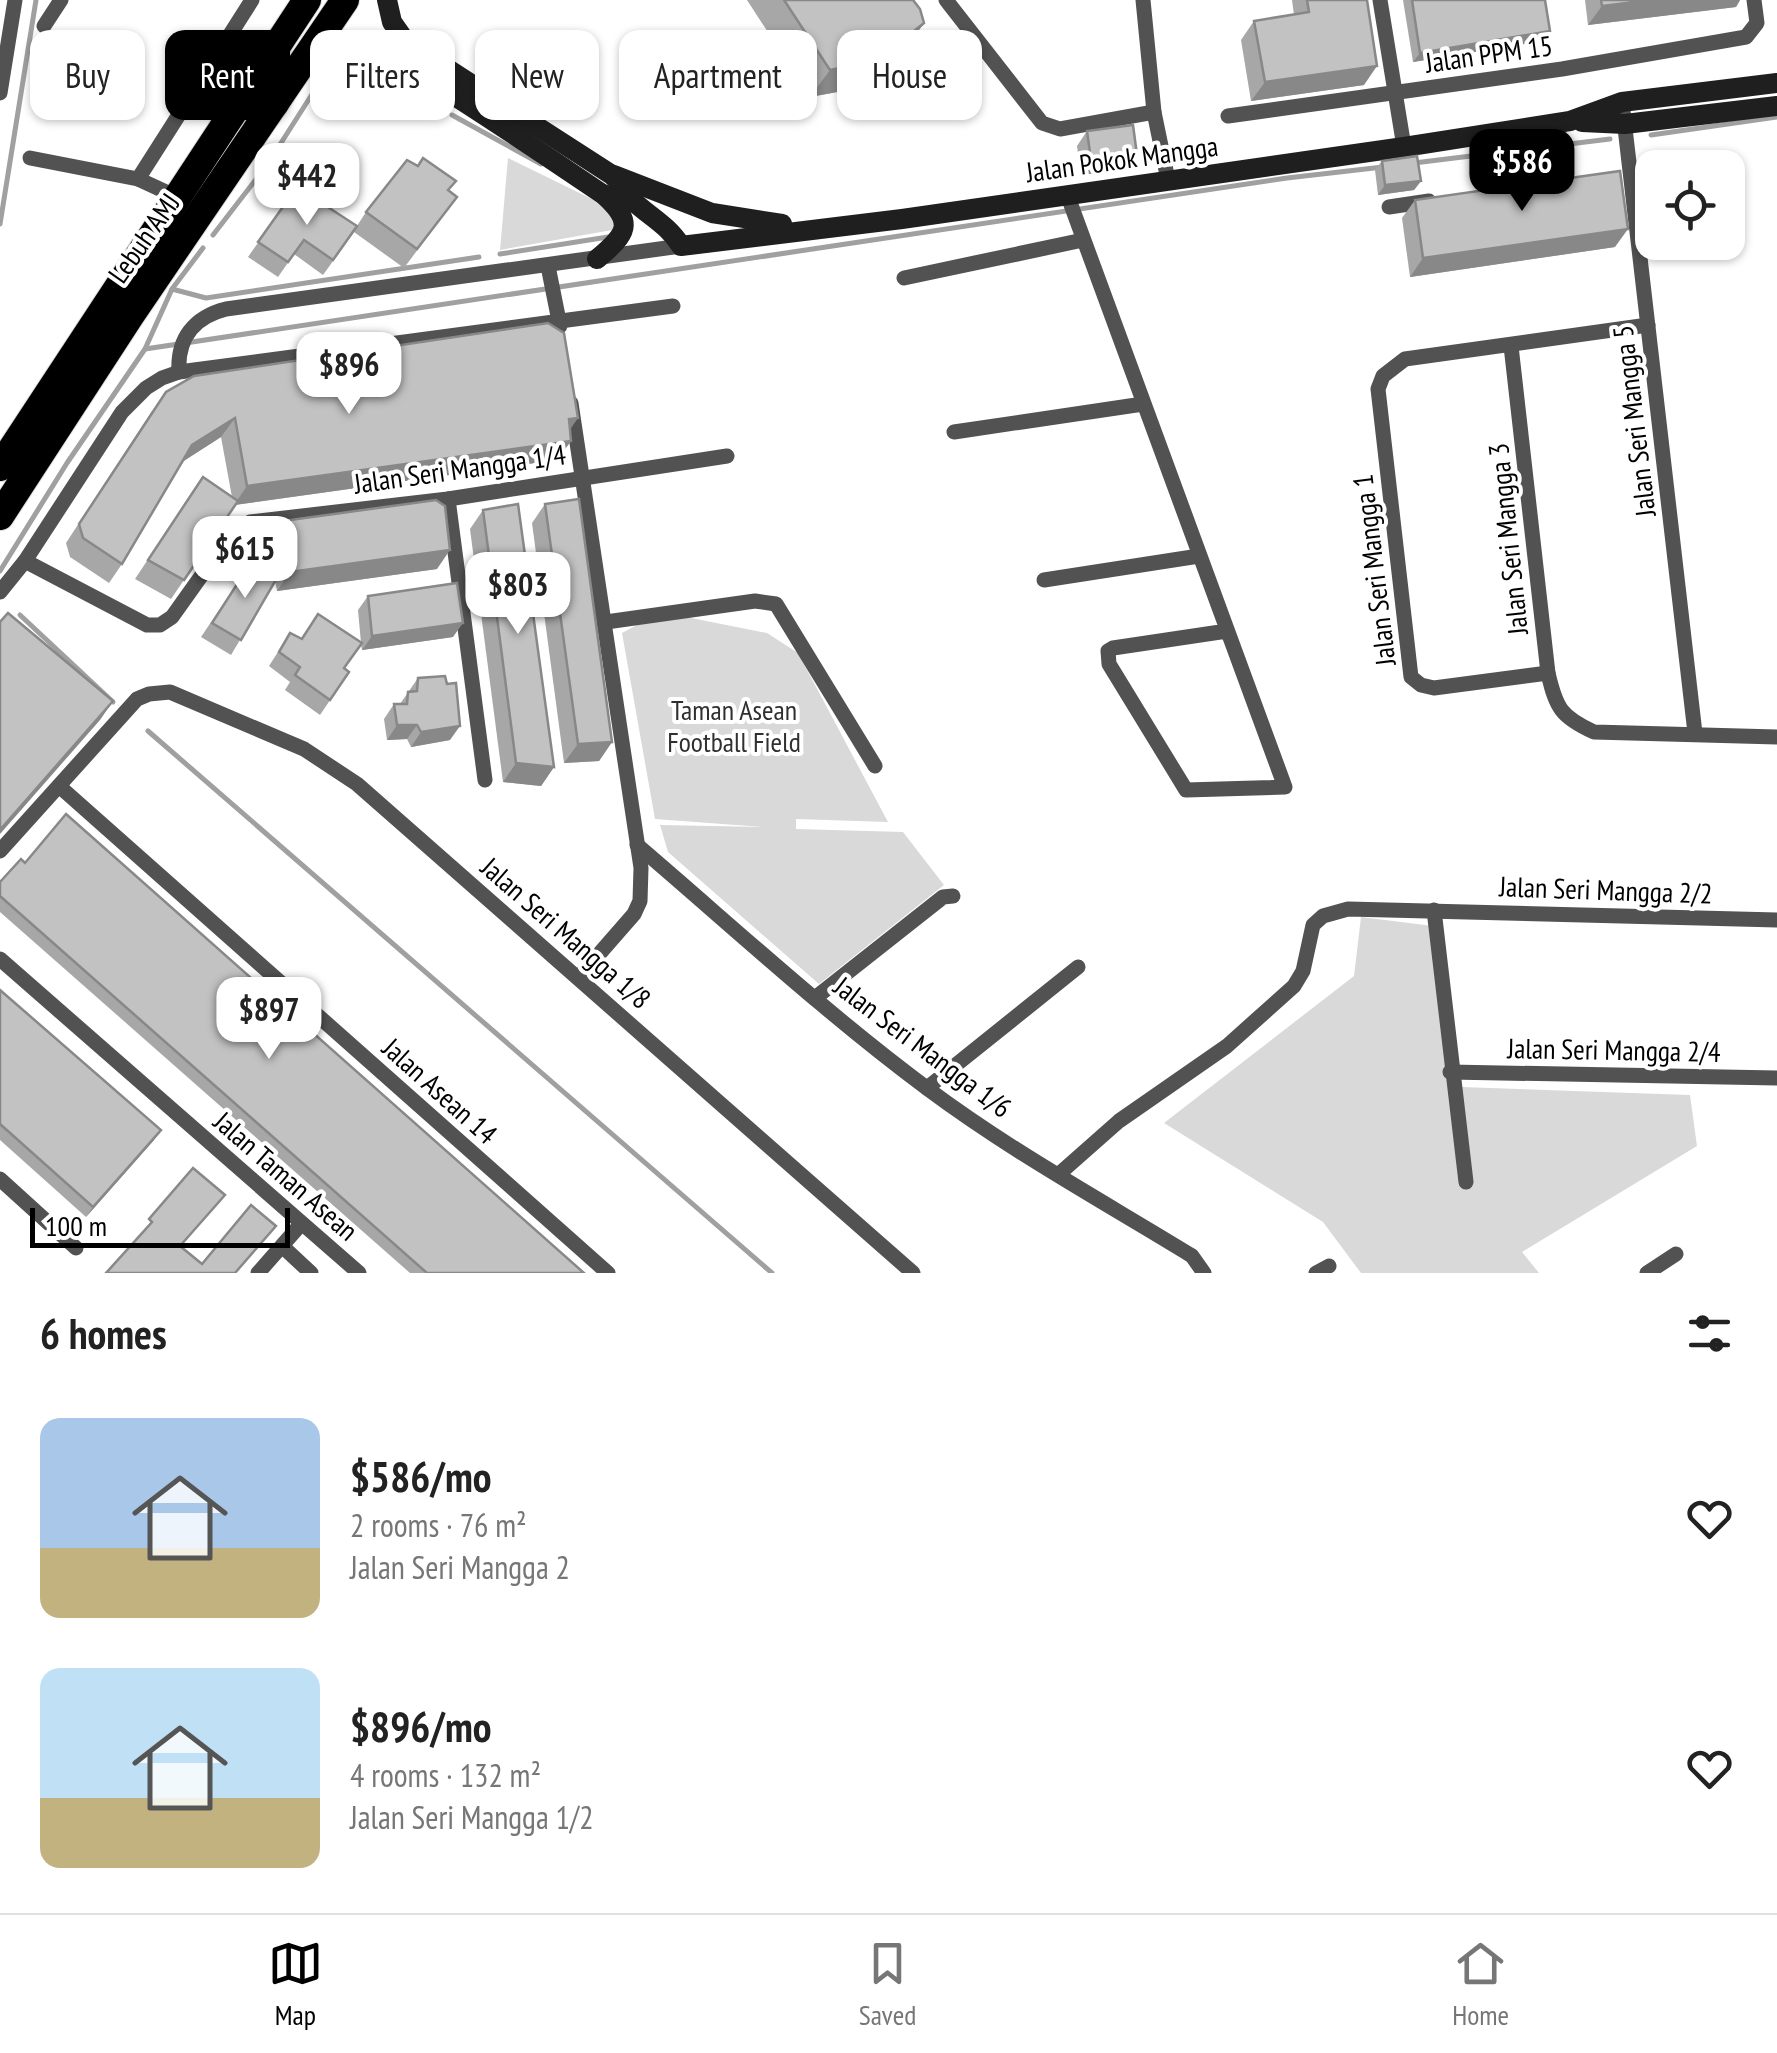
<!DOCTYPE html>
<html lang="en">
<head>
<meta charset="utf-8">
<style>
  body { margin:0; font-family:"PT Sans Narrow",sans-serif; background:#f6f6f6; color:#222; height:100vh; display:flex; flex-direction:column; font-size:38px; white-space:nowrap }
  * { box-sizing:border-box; margin:0 }
  p { font-size:32px; color:#767676 }
  .icon { flex:none; width:55px; height:55px; fill:none; stroke:currentColor; stroke-width:2; stroke-linecap:round; stroke-linejoin:round }
  .map { position:relative; height:1273px; overflow:hidden }
  .side { display:flex; flex-direction:column; background:#fff; flex:1 }
  .side>* { flex:none }
  .banner { position:absolute; left:30px; top:30px; width:1000px; height:90px; display:flex; gap:20px }
  .tools { position:absolute; left:1635px; top:150px; display:grid; gap:20px }
  .tools a { display:grid; place-items:center; width:110px; height:110px; border-radius:20px; background:#fff; box-shadow:0 2px 8px #0004; font-size:50px }
  .scale { position:absolute; left:30px; bottom:25px; width:260px; box-sizing:border-box; padding-left:10px; border:5px solid #000; border-top:0; font-size:28px; line-height:35px; white-space:nowrap; color:#000; -webkit-text-stroke:8px #fff; paint-order:stroke }
  .price { position:absolute; translate:-50% -85px; padding:0 22px; border-radius:20px; background:#fff; color:#222; font-size:32px; line-height:65px; filter:drop-shadow(0 2px 5px #0008) }
  .price::after { content:''; position:absolute; left:50%; top:60px; width:30px; height:22px; margin-left:-15px; background:inherit; clip-path:polygon(0 0,100% 0,50% 100%) }
  .price.selected { background:#000; color:#fff }
  ul { padding:0; list-style:none }
  li { display:flex; align-items:center; gap:30px; height:250px; padding:0 40px }
  li span { display:grid; place-items:center; flex:none; width:280px; height:200px; border-radius:20px; color:#555 }
  li>.icon { margin-inline-start:auto }
  span .icon { width:120px; height:120px; fill:#fffc; stroke-width:1 }
  li b { font-size:42px }
  h2 { display:flex; justify-content:space-between; align-items:center; height:120px; padding:0 40px; font-size:42px }
  .tag { padding:0 35px; border-radius:20px; background:#fff; box-shadow:0 2px 8px #0004; font-size:35px; line-height:90px }
  .tag.selected { background:#000; color:#fff }
  .menu { display:flex; justify-content:space-around; align-items:center; height:140px; border-top:2px solid #e0e0e0; background:#fff; font-size:28px; color:#767676 }
  .menu a { display:grid; justify-items:center; gap:5px }
  .menu .selected { color:#000 }
  .map>svg:first-child { display:block }
</style>
</head>
<body>
<div class="map">
<svg width="1777" height="1273" viewBox="0 0 1777 1273">
  <rect width="100%" height="100%" fill="#fff"/>
  <g fill="#d9d9d9">
    <polygon points="508,158 604,205 615,223 612,230 500,250"/>
    <polygon points="661,612 767,633 798,653 888,822 796,819 796,829 903,832 944,885 819,984 668,852 660,825 763,827 655,819 622,633"/>
    <polygon points="1361,917 1433,926 1462,1087 1690,1095 1697,1146 1522,1252 1539,1273 1361,1273 1323,1222 1164,1123 1354,976"/>
  </g>
  <g fill="none" stroke-linecap="round" stroke-linejoin="round">
    <g stroke="#a0a0a0" stroke-width="5">
      <polyline points="452,115 541,164"/>
      <polyline points="1651,135 1777,117"/>
      <polyline points="1414,163 1610,139"/>
      <polyline points="0,224 36,0"/>
      <polyline points="213,235 267,165 330,66 337,60 355,61 430,103"/>
      <polyline points="500,254 608,237"/>
      <polyline points="172,289 206,298 479,257"/>
      <polyline points="145,349 1287,178 1383,167"/>
      <polyline points="0,571 67,463 145,349 172,289 203,248"/>
      <polyline points="20,615 113,702"/>
      <polyline points="148,731 772,1273"/>
    </g>
    <g stroke="#dbdbdb" stroke-width="30">
      <g id="highway">
        <polyline points="0,467 307,0"/>
        <polyline points="0,516 130,316 345,0"/>
      </g>
    </g>
    <g stroke="#525252" stroke-width="15">
      <polyline points="946,0 1042,123 1060,129 1154,112"/>
      <polyline points="1143,0 1154,112 1168,180"/>
      <polyline points="1380,0 1404,147"/>
      <polyline points="44,26 61,0"/>
      <polyline points="0,93 15,0"/>
      <polyline points="1622,102 1695,733"/>
      <polyline points="1228,116 1562,69 1746,37 1757,23 1754,0"/>
      <polyline points="30,158 138,179"/>
      <polyline points="1067,194 1285,787 1186,790 1109,664 1108,651 1113,648 1227,631"/>
      <polyline points="177,197 138,179 252,0"/>
      <polyline points="1389,207 1429,201"/>
      <polyline points="548,266 560,326"/>
      <polyline points="904,278 1083,240"/>
      <path d="M1511,346L1548,673C1556,708 1561,717 1594,732L1777,737"/>
      <path d="M179,372C177,339 194,317 226,309L681,246"/>
      <polyline points="571,403 641,868 640,901 634,914 579,977"/>
      <polyline points="954,432 1143,404"/>
      <polyline points="448,499 485,780"/>
      <polyline points="25,561 147,625 160,625 172,617 229,537 250,522 448,499 727,456"/>
      <polyline points="1044,580 1199,556"/>
      <polyline points="0,592 25,561 122,412 146,388 162,378 179,372 673,306"/>
      <polyline points="606,622 755,601 776,604 875,766"/>
      <polyline points="1548,673 1434,688 1421,685 1411,677 1378,389 1383,376 1405,359 1648,325"/>
      <polyline points="59,786 608,1273"/>
      <path d="M637,845C733,927 827,1014 928,1089C1011,1151 1104,1202 1192,1256L1204,1273"/>
      <polyline points="0,851 137,699 149,694 170,692 304,749 357,784 913,1273"/>
      <polyline points="1434,910 1466,1182"/>
      <polyline points="0,959 359,1273"/>
      <polyline points="815,998 943,897 953,896"/>
      <polyline points="1450,1072 1777,1078"/>
      <polyline points="927,1088 1078,967"/>
      <polyline points="1059,1174 1119,1121 1227,1046 1294,986 1303,971 1313,925 1323,916 1348,909 1777,920"/>
      <polyline points="0,1179 76,1248"/>
      <polyline points="282,1246 311,1273"/>
      <polyline points="258,1273 301,1224"/>
      <polyline points="1316,1273 1329,1266"/>
      <polyline points="1647,1273 1676,1254"/>
    </g>
    <g stroke="#1f1f1f" stroke-width="20">
      <path d="M387,0L392,22L406,42L612,175C622,184 624,193 632,200C650,217 668,225 681,246L902,219L1404,147L1570,121L1622,102L1777,83"/>
      <path d="M307,58C320,47 340,39 357,42C382,47 405,65 426,78C486,115 543,154 601,193L618,201L628,197"/>
      <polyline points="1582,122 1625,124 1777,106"/>
      <polyline points="614,175 712,213 782,224"/>
      <path d="M597,259C627,234 635,223 604,195"/>
    </g>
    <use href="#highway" stroke="#000" stroke-width="28"/>
  </g>
  <g fill="#a7a7a7">
    <polygon points="747,0 913,0 924,23 904,51 859,88 810,97"/>
    <polygon points="1292,0 1367,0 1364,85 1251,101 1241,40 1254,21 1294,15"/>
    <polygon points="1403,0 1545,0 1543,41 1413,62"/>
    <polygon points="1585,0 1740,0 1736,7 1588,25"/>
    <polygon points="1087,131 1137,155 1127,169 1081,175 1077,146"/>
    <polygon points="1382,161 1421,181 1414,190 1378,195 1375,170"/>
    <polygon points="297,187 357,226 366,212 448,191 457,197 404,268 354,232 323,275 294,254 278,277 248,257"/>
    <polygon points="1415,200 1615,247 1410,277 1402,218"/>
    <polygon points="152,411 570,430 571,441 557,460 235,505 171,599 135,579 190,496 232,497 221,437 182,462 122,564 109,583 70,557 66,543"/>
    <polygon points="545,504 612,742 599,761 564,763 532,523"/>
    <polygon points="483,510 554,767 541,786 503,782 470,529"/>
    <polygon points="283,521 437,569 277,591 275,581 231,655 201,637 252,561 275,577 270,540"/>
    <polygon points="368,596 453,637 362,650 361,645 344,668 349,672 320,715 285,690 290,682 269,666 290,633 301,638 318,614 361,643 358,610"/>
    <polygon points="418,678 450,740 411,747 407,739 387,740 384,719 394,704 400,704"/>
    <polygon points="0,882 584,1273 410,1273 0,912"/>
    <polygon points="0,990 154,1140 86,1217 0,1140"/>
  </g>
  <g fill="#888">
    <polygon points="1652,0 1740,0 1736,7 1588,25 1602,6"/>
    <polygon points="924,23 904,51 859,88 810,97 830,70"/>
    <polygon points="1550,31 1543,41 1413,62 1420,53"/>
    <polygon points="1377,66 1364,85 1251,101 1265,82"/>
    <polygon points="1137,155 1127,169 1081,175 1091,160"/>
    <polygon points="1421,181 1414,190 1378,195 1385,185"/>
    <polygon points="1628,229 1615,247 1410,277 1423,258"/>
    <polygon points="235,418 221,437 179,464 192,445"/>
    <polygon points="578,418 565,437 569,419"/>
    <polygon points="571,441 557,460 234,505 247,486"/>
    <polygon points="450,550 437,569 277,591 290,572"/>
    <polygon points="463,623 453,637 362,650 372,636"/>
    <polygon points="113,701 100,720 0,834 0,830"/>
    <polygon points="397,725 417,725 407,739 387,740"/>
    <polygon points="460,726 450,740 411,747 421,732"/>
    <polygon points="612,742 599,761 564,763 578,744"/>
    <polygon points="516,763 554,767 541,786 503,782"/>
    <polygon points="161,1130 154,1140 86,1217 93,1207"/>
  </g>
  <g fill="#c2c2c2" stroke="#888" stroke-width="2.5">
    <polygon points="784,0 913,0 920,9 924,23 878,60 830,70"/>
    <polygon points="1307,0 1367,0 1377,66 1265,82 1254,21 1309,12"/>
    <polygon points="1412,0 1545,0 1550,31 1420,53"/>
    <polygon points="1601,0 1652,0 1602,6"/>
    <polygon points="1133,125 1137,155 1091,160 1087,131"/>
    <polygon points="1417,156 1421,181 1385,185 1382,161"/>
    <polygon points="423,158 456,181 448,190 457,197 417,249 366,212 407,160 418,166"/>
    <polygon points="1620,171 1628,229 1423,258 1415,200"/>
    <polygon points="297,187 357,226 333,260 304,240 288,262 258,242"/>
    <polygon points="548,323 564,333 578,418 569,419 571,441 247,486 235,418 192,445 122,564 83,538 79,524 166,392 194,376"/>
    <polygon points="203,477 238,501 184,580 148,560"/>
    <polygon points="579,499 612,742 578,744 545,504"/>
    <polygon points="436,500 445,506 450,550 290,572 283,521"/>
    <polygon points="518,504 554,767 516,763 483,510"/>
    <polygon points="252,561 277,578 241,640 212,623"/>
    <polygon points="457,583 463,623 372,636 368,596"/>
    <polygon points="8,613 113,701 0,830 0,622"/>
    <polygon points="318,614 362,643 344,668 349,672 330,700 295,675 300,667 279,652 290,633 302,639"/>
    <polygon points="445,676 447,684 456,683 460,726 421,732 417,725 397,725 394,704 407,704 408,692 417,691 418,678"/>
    <polygon points="66,814 584,1273 427,1273 0,896 0,882 21,859 25,863"/>
    <polygon points="0,990 161,1130 93,1207 0,1124"/>
    <polygon points="193,1168 225,1195 180,1246 202,1264 251,1205 276,1226 235,1273 106,1273 152,1222 149,1219"/>
  </g>
  <g text-anchor="middle" stroke-width="8" stroke-linejoin="round" paint-order="stroke">
    <g font-size="28" fill="#000" stroke="#fff">
      <text transform="translate(1489 54) rotate(-8)" y="10">Jalan PPM 15</text>
      <text transform="translate(1122 159) rotate(-8)" y="10">Jalan Pokok Mangga</text>
      <text transform="translate(144 238) rotate(-55)" y="10">Lebuh AMJ</text>
      <text transform="translate(1634 421) rotate(-97)" y="10">Jalan Seri Mangga 5</text>
      <text transform="translate(460 469) rotate(-8)" y="10">Jalan Seri Mangga 1/4</text>
      <text transform="translate(1508 539) rotate(-96)" y="10">Jalan Seri Mangga 3</text>
      <text transform="translate(1374 570) rotate(-97)" y="10">Jalan Seri Mangga 1</text>
      <text transform="translate(1606 890) rotate(2)" y="10">Jalan Seri Mangga 2/2</text>
      <text transform="translate(566 933) rotate(41)" y="10">Jalan Seri Mangga 1/8</text>
      <text transform="translate(923 1047) rotate(37)" y="10">Jalan Seri Mangga 1/6</text>
      <text transform="translate(1614 1050) rotate(1)" y="10">Jalan Seri Mangga 2/4</text>
      <text transform="translate(440 1091) rotate(42)" y="10">Jalan Asean 14</text>
      <text transform="translate(286 1176) rotate(41)" y="10">Jalan Taman Asean</text>
    </g>
    <g font-size="28" fill="#303030" stroke="#fff">
      <text x="734" y="720">Taman Asean<tspan x="734" dy="32">Football Field</tspan></text>
    </g>
  </g>
</svg>
<div class="tools">
<a><svg class="icon" aria-label="locate" viewBox="0 0 24 24"><circle cx="12" cy="12" r="6"/><path d="M12 2v4M12 18v4M2 12h4M18 12h4"/></svg></a>
</div>
<div class="scale">100 m</div>
<b class="price selected" style="left:1522px;top:214px">$586</b>
<b class="price" style="left:307px;top:228px">$442</b>
<b class="price" style="left:349px;top:417px">$896</b>
<b class="price" style="left:245px;top:601px">$615</b>
<b class="price" style="left:518px;top:637px">$803</b>
<b class="price" style="left:269px;top:1062px">$897</b>
<div class="banner">
<a class="tag">Buy</a>
<a class="tag selected">Rent</a>
<a class="tag">Filters</a>
<a class="tag">New</a>
<a class="tag">Apartment</a>
<a class="tag">House</a>
</div>
</div>
<section class="side">
<h2>6 homes<svg class="icon" aria-label="filters" viewBox="0 0 24 24"><path d="M4 7h16M4 17h16"/><circle cx="9" cy="7" r="2"/><circle cx="15" cy="17" r="2"/></svg></h2>
<ul>
<li><span style="background:linear-gradient(#a9c7e8 65%,#c2b280 0)"><svg class="icon" aria-label="home" viewBox="0 0 24 24"><path d="M3 11l9-7 9 7M6 9v11h12V9"/></svg></span><div><b>$586/mo</b><p>2 rooms · 76 m²</p><p>Jalan Seri Mangga 2</p></div><svg class="icon" aria-label="heart" viewBox="0 0 24 24"><path d="M12 20l-8-8c-3-5 5-10 8-4 3-6 11-1 8 4z"/></svg></li>
<li><span style="background:linear-gradient(#bfe0f5 65%,#c2b280 0)"><svg class="icon" aria-label="home" viewBox="0 0 24 24"><path d="M3 11l9-7 9 7M6 9v11h12V9"/></svg></span><div><b>$896/mo</b><p>4 rooms · 132 m²</p><p>Jalan Seri Mangga 1/2</p></div><svg class="icon" aria-label="heart" viewBox="0 0 24 24"><path d="M12 20l-8-8c-3-5 5-10 8-4 3-6 11-1 8 4z"/></svg></li>
</ul>
</section>
<nav class="menu">
<a class="selected"><svg class="icon" aria-label="map" viewBox="0 0 24 24"><path d="M3 6l6-2 6 2 6-2v14l-6 2-6-2-6 2zM9 4v14M15 6v14"/></svg>Map</a>
<a><svg class="icon" aria-label="saved" viewBox="0 0 24 24"><path d="M7 4h10v16l-5-4-5 4z"/></svg>Saved</a>
<a><svg class="icon" aria-label="home" viewBox="0 0 24 24"><path d="M3 11l9-7 9 7M6 9v11h12V9"/></svg>Home</a>
</nav>
</body>
</html>
